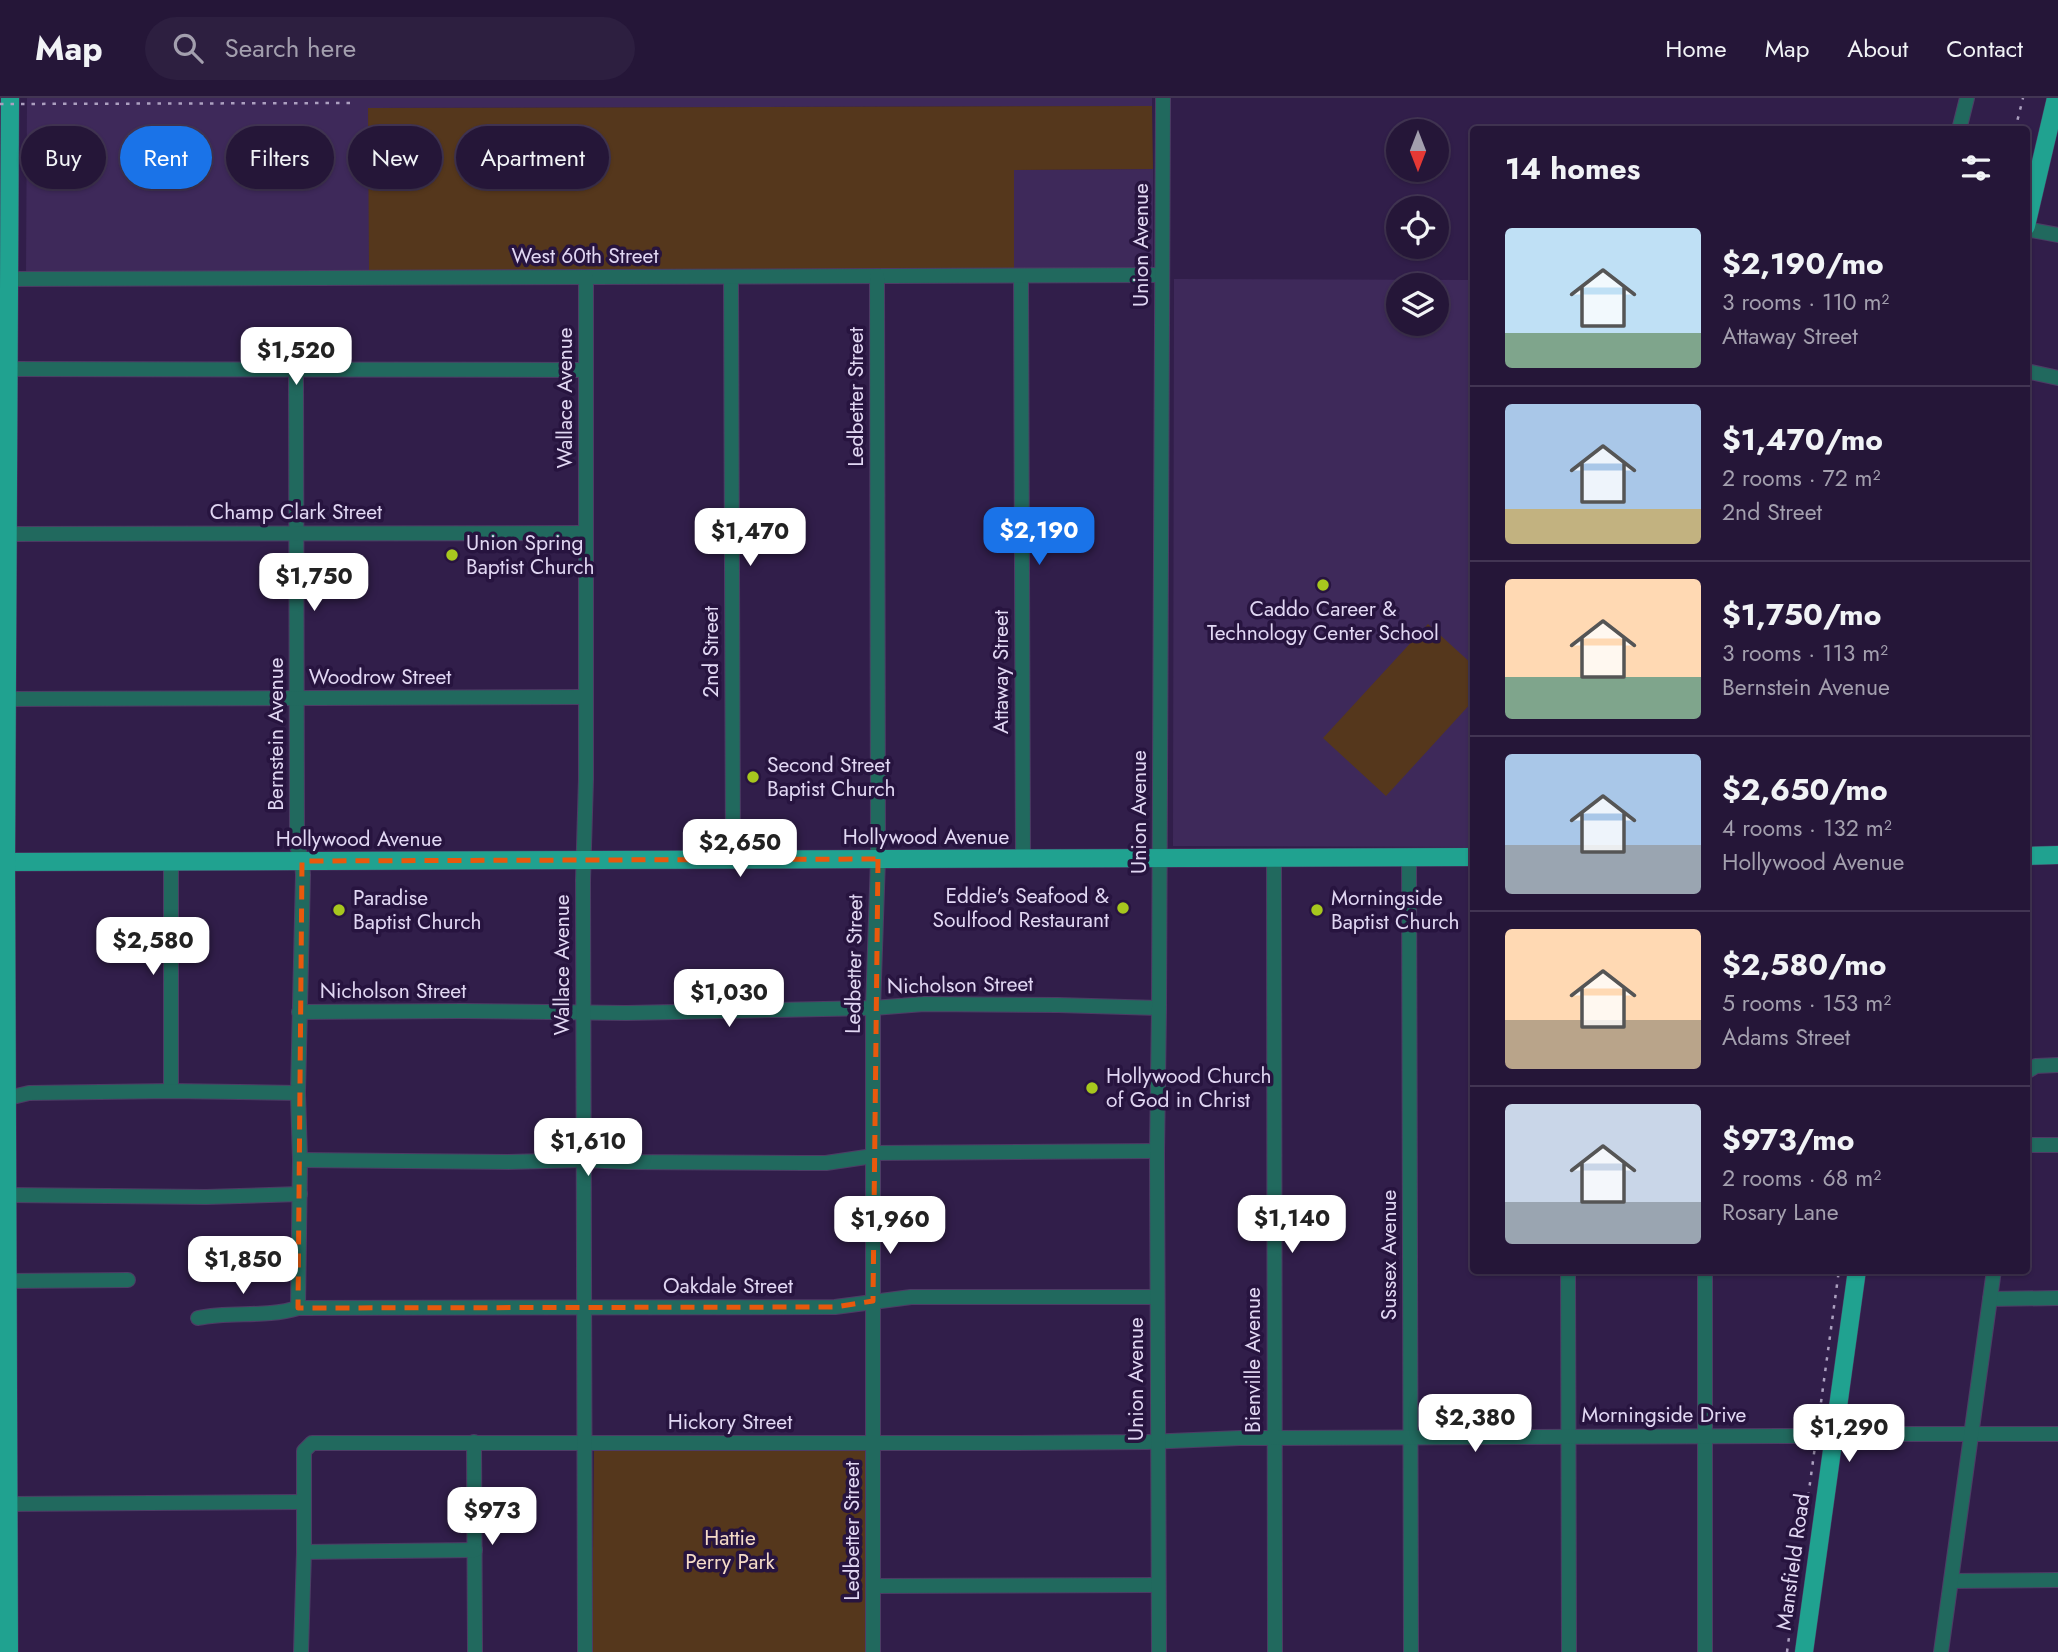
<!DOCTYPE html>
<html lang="en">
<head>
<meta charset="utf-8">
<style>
  body { margin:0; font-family:Jost,sans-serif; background:#2d1f40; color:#f1f3f6; height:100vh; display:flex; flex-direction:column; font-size:26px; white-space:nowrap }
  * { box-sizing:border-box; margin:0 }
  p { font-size:23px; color:#a39fae }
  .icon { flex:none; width:38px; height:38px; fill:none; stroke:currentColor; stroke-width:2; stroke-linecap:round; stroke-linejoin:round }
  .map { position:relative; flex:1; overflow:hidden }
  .details { position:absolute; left:1470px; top:28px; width:560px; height:1148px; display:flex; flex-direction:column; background:#251638; border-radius:7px; box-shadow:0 2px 5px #0004,0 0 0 2px #423553 }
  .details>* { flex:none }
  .guide { position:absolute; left:21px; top:28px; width:665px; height:63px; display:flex; gap:14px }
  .needle { width:46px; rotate:180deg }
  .tools { position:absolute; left:1386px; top:21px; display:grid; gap:14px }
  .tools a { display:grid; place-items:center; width:63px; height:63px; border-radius:50%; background:#251638; box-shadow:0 2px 5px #0004,0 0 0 2px #423553; font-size:35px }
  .price { position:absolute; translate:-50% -60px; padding:0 16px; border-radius:14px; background:#fff; color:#222; font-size:23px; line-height:46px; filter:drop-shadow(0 2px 4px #0008) }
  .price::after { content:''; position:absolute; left:50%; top:42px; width:21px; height:16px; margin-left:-10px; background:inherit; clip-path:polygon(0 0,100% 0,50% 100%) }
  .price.current { background:#1a73e8; color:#fff }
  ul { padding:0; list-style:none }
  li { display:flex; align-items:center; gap:21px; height:175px; padding:0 35px }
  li+li { border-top:2px solid #423553 }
  li span { display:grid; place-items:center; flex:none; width:196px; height:140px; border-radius:7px; color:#555 }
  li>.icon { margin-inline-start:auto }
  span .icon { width:84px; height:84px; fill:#fffc; stroke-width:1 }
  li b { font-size:30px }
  h2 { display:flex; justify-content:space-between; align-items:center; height:84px; padding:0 35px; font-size:30px }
  .chip { padding:0 24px; border-radius:32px; background:#251638; box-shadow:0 2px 5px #0004,0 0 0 2px #423553; font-size:24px; line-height:63px }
  .chip.current { background:#1a73e8; color:#fff }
  header { display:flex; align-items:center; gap:42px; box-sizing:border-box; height:98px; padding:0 35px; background:#251638; border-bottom:2px solid #423553 }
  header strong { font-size:33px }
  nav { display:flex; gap:38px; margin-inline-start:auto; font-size:24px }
  .search { width:490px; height:63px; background:#2d1f40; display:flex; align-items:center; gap:18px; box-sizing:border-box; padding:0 24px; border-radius:38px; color:#a39fae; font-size:26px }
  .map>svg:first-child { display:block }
</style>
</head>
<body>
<header>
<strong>Map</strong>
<div class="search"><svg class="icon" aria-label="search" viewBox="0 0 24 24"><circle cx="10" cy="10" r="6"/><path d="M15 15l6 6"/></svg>Search here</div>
<nav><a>Home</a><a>Map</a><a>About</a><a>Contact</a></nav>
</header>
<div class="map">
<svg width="2058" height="1554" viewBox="0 0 2058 1554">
  <rect width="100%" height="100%" fill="#311e4a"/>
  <g fill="#3e295a" fill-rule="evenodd">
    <polygon points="27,0 1152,0 1152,8 369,10 369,174 26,176"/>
    <polygon points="1153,71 1153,171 1014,172 1014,72"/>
    <path d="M1174,181L1473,182V749L1173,748ZM1398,187H1437V226H1398Z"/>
  </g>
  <g fill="#55371c">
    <polygon points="1152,8 1153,71 1014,72 1014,172 369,174 368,10"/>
    <polygon points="1428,526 1473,567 1473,603 1386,698 1323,640"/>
    <polygon points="594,1351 868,1351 868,1554 592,1554"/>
  </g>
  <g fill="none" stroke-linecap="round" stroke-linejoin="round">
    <g stroke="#4d3c65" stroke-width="16">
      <g id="minor">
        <polyline points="1959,32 1967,0"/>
        <polyline points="2026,131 2058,137"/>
        <polyline points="1021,178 1023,761"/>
        <polyline points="731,179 733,762"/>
        <polyline points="8,181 1162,177"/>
        <polyline points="7,271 585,272"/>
        <polyline points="296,271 297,748 302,763 303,777 298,995 300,1062 298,1210"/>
        <polyline points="2026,273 2058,280"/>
        <polyline points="7,436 586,435"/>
        <polyline points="6,601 585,599"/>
        <polyline points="1409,759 1411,1554"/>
        <polyline points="1274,760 1275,1554"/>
        <polyline points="171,765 171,993"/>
        <polyline points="299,914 463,913 626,915 873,910 924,906 1058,907 1159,910"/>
        <polyline points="2026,974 2036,968 2058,967"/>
        <polyline points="0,1002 29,995 171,993 298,995"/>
        <polyline points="2026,1047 2058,1047"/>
        <polyline points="873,1055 1157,1053"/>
        <polyline points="300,1062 508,1064 584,1062 627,1064 804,1065 826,1065 873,1058"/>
        <polyline points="8,1097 206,1099 300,1096"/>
        <polyline points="1568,1172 1569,1554"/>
        <polyline points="1705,1172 1705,1554"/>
        <polyline points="8,1183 128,1182"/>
        <polyline points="1990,1201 2058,1200"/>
        <path d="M198,1220C231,1213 265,1220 298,1210L835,1209L911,1199H1157"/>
        <polyline points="1834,1336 2058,1336"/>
        <polyline points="474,1344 475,1554"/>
        <polyline points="9,1406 304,1404"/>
        <polyline points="304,1454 475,1452"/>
        <polyline points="1951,1483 2058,1482"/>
        <polyline points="873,1488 1158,1487"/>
        <polyline points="301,1554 304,1454 304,1353 312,1345 1006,1345 1147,1344 1240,1340 1793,1338"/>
        <polyline points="585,1554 583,782 586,681 586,179"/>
        <polyline points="873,1554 873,910 878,761 877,178"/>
        <polyline points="1159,1554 1157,1053 1159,910 1163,0"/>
        <polyline points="1941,1554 1994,1172"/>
      </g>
    </g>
    <g stroke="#4d3c65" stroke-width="19">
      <g id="major">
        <polyline points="2026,128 2056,0"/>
        <polyline points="2026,758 2058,757"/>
        <polyline points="0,764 1474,759"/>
        <polyline points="9,1554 6,765 10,0"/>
        <polyline points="1804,1554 1857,1172"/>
      </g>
    </g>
    <use href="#minor" stroke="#21695e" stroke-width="14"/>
    <use href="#major" stroke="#20a290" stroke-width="18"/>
    <g stroke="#aca0c0" stroke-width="2.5" stroke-dasharray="3.5 7" stroke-linecap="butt">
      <polyline points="0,6 353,5"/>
      <polyline points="2015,32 2023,0"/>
      <polyline points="1787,1554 1839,1172"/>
    </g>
  </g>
  <path fill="none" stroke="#e8590c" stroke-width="5" stroke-dasharray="14 9" stroke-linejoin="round" d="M878,761L873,1203L835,1209L298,1210L302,763Z"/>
  <g fill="#a7c71e" stroke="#27143f" stroke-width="2.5">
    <circle cx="452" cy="457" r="7"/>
    <circle cx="1323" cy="487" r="7"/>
    <circle cx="753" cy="679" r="7"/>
    <circle cx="1123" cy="810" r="7"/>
    <circle cx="339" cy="812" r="7"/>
    <circle cx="1317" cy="812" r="7"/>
    <circle cx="1092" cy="990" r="7"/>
  </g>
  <g text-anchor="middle" stroke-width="7" stroke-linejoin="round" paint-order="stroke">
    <g font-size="21" fill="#e1d7f3" stroke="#27143f">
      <text transform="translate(1141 147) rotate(-90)" y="7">Union Avenue</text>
      <text x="585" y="165">West 60th Street</text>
      <text transform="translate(856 299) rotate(-90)" y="7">Ledbetter Street</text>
      <text transform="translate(565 300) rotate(-90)" y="7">Wallace Avenue</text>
      <text x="296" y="421">Champ Clark Street</text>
      <text transform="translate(711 554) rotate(-90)" y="7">2nd Street</text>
      <text transform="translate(1001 574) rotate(-90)" y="7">Attaway Street</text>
      <text x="380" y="586">Woodrow Street</text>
      <text transform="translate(276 636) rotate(-90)" y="7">Bernstein Avenue</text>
      <text transform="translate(1139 714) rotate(-90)" y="7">Union Avenue</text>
      <text x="926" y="746">Hollywood Avenue</text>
      <text x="359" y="748">Hollywood Avenue</text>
      <text transform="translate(854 866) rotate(-89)" y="7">Ledbetter Street</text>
      <text transform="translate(562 867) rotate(-90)" y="7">Wallace Avenue</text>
      <text transform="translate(960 887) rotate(-1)" y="7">Nicholson Street</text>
      <text x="393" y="900">Nicholson Street</text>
      <text transform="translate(1389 1157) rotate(-90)" y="7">Sussex Avenue</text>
      <text x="728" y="1195">Oakdale Street</text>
      <text transform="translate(1253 1262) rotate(-90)" y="7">Bienville Avenue</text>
      <text transform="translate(1136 1281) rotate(-90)" y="7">Union Avenue</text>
      <text x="1664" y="1324">Morningside Drive</text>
      <text x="730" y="1331">Hickory Street</text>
      <text transform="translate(852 1433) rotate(-90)" y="7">Ledbetter Street</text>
      <text transform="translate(1793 1464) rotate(-82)" y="7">Mansfield Road</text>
    </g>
    <g font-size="21" fill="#e1d7f3" stroke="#27143f" text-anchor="start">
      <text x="466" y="452">Union Spring<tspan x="466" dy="24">Baptist Church</tspan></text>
      <text x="1323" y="518" text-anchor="middle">Caddo Career &amp;<tspan x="1323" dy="24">Technology Center School</tspan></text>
      <text x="767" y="674">Second Street<tspan x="767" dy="24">Baptist Church</tspan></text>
      <text x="1109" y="805" text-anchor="end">Eddie's Seafood &amp;<tspan x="1109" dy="24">Soulfood Restaurant</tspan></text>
      <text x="353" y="807">Paradise<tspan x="353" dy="24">Baptist Church</tspan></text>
      <text x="1331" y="807">Morningside<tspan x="1331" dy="24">Baptist Church</tspan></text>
      <text x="1106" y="985">Hollywood Church<tspan x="1106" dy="24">of God in Christ</tspan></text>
    </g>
    <g font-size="21" fill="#f4dbc7" stroke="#27143f">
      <text x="730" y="1447">Hattie<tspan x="730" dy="24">Perry Park</tspan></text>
    </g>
  </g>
</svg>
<div class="tools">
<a><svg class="needle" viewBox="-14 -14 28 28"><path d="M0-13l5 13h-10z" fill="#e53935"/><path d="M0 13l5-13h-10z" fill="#a39fae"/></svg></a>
<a><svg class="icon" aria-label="locate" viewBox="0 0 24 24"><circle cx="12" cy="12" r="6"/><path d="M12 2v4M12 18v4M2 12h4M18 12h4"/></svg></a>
<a><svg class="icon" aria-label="layers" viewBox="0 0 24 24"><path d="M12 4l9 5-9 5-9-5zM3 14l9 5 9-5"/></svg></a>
</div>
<b class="price" style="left:296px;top:289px">$1,520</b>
<b class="price current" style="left:1039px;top:469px">$2,190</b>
<b class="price" style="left:750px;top:470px">$1,470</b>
<b class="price" style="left:314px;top:515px">$1,750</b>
<b class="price" style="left:740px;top:781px">$2,650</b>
<b class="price" style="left:153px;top:879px">$2,580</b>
<b class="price" style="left:729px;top:931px">$1,030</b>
<b class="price" style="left:588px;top:1080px">$1,610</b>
<b class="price" style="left:1292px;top:1157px">$1,140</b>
<b class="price" style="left:890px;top:1158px">$1,960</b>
<b class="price" style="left:243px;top:1198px">$1,850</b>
<b class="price" style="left:1475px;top:1356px">$2,380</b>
<b class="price" style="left:1849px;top:1366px">$1,290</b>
<b class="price" style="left:492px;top:1449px">$973</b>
<div class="guide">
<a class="chip">Buy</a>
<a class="chip current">Rent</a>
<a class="chip">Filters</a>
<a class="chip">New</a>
<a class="chip">Apartment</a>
</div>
<section class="details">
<h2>14 homes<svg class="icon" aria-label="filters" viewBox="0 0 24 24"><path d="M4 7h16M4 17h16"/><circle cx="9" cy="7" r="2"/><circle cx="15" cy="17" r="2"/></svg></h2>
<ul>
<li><span style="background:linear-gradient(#bfe0f5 75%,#7fa58c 0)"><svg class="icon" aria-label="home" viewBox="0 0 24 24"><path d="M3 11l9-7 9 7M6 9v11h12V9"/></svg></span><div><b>$2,190/mo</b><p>3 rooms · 110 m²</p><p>Attaway Street</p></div></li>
<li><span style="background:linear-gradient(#a9c7e8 75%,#c2b280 0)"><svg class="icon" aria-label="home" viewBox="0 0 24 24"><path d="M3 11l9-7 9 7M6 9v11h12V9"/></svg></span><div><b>$1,470/mo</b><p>2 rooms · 72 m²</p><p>2nd Street</p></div></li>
<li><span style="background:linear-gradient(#ffd9b3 70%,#7fa58c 0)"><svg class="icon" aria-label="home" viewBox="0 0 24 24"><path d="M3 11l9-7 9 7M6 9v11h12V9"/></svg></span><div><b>$1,750/mo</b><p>3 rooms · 113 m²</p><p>Bernstein Avenue</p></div></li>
<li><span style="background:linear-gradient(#a9c7e8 65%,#9aa5b1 0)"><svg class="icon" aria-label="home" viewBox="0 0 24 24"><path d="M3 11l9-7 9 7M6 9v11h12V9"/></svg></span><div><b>$2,650/mo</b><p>4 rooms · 132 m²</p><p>Hollywood Avenue</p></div></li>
<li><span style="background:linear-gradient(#ffd9b3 65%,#b9a48a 0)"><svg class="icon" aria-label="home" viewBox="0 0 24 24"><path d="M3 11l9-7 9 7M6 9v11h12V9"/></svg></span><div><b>$2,580/mo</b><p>5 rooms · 153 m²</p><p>Adams Street</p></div></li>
<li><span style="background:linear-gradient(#c9d6e8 70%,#9aa5b1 0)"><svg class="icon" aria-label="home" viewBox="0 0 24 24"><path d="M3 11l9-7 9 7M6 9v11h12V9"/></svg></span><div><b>$973/mo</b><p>2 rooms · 68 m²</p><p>Rosary Lane</p></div></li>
</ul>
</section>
</div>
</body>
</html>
